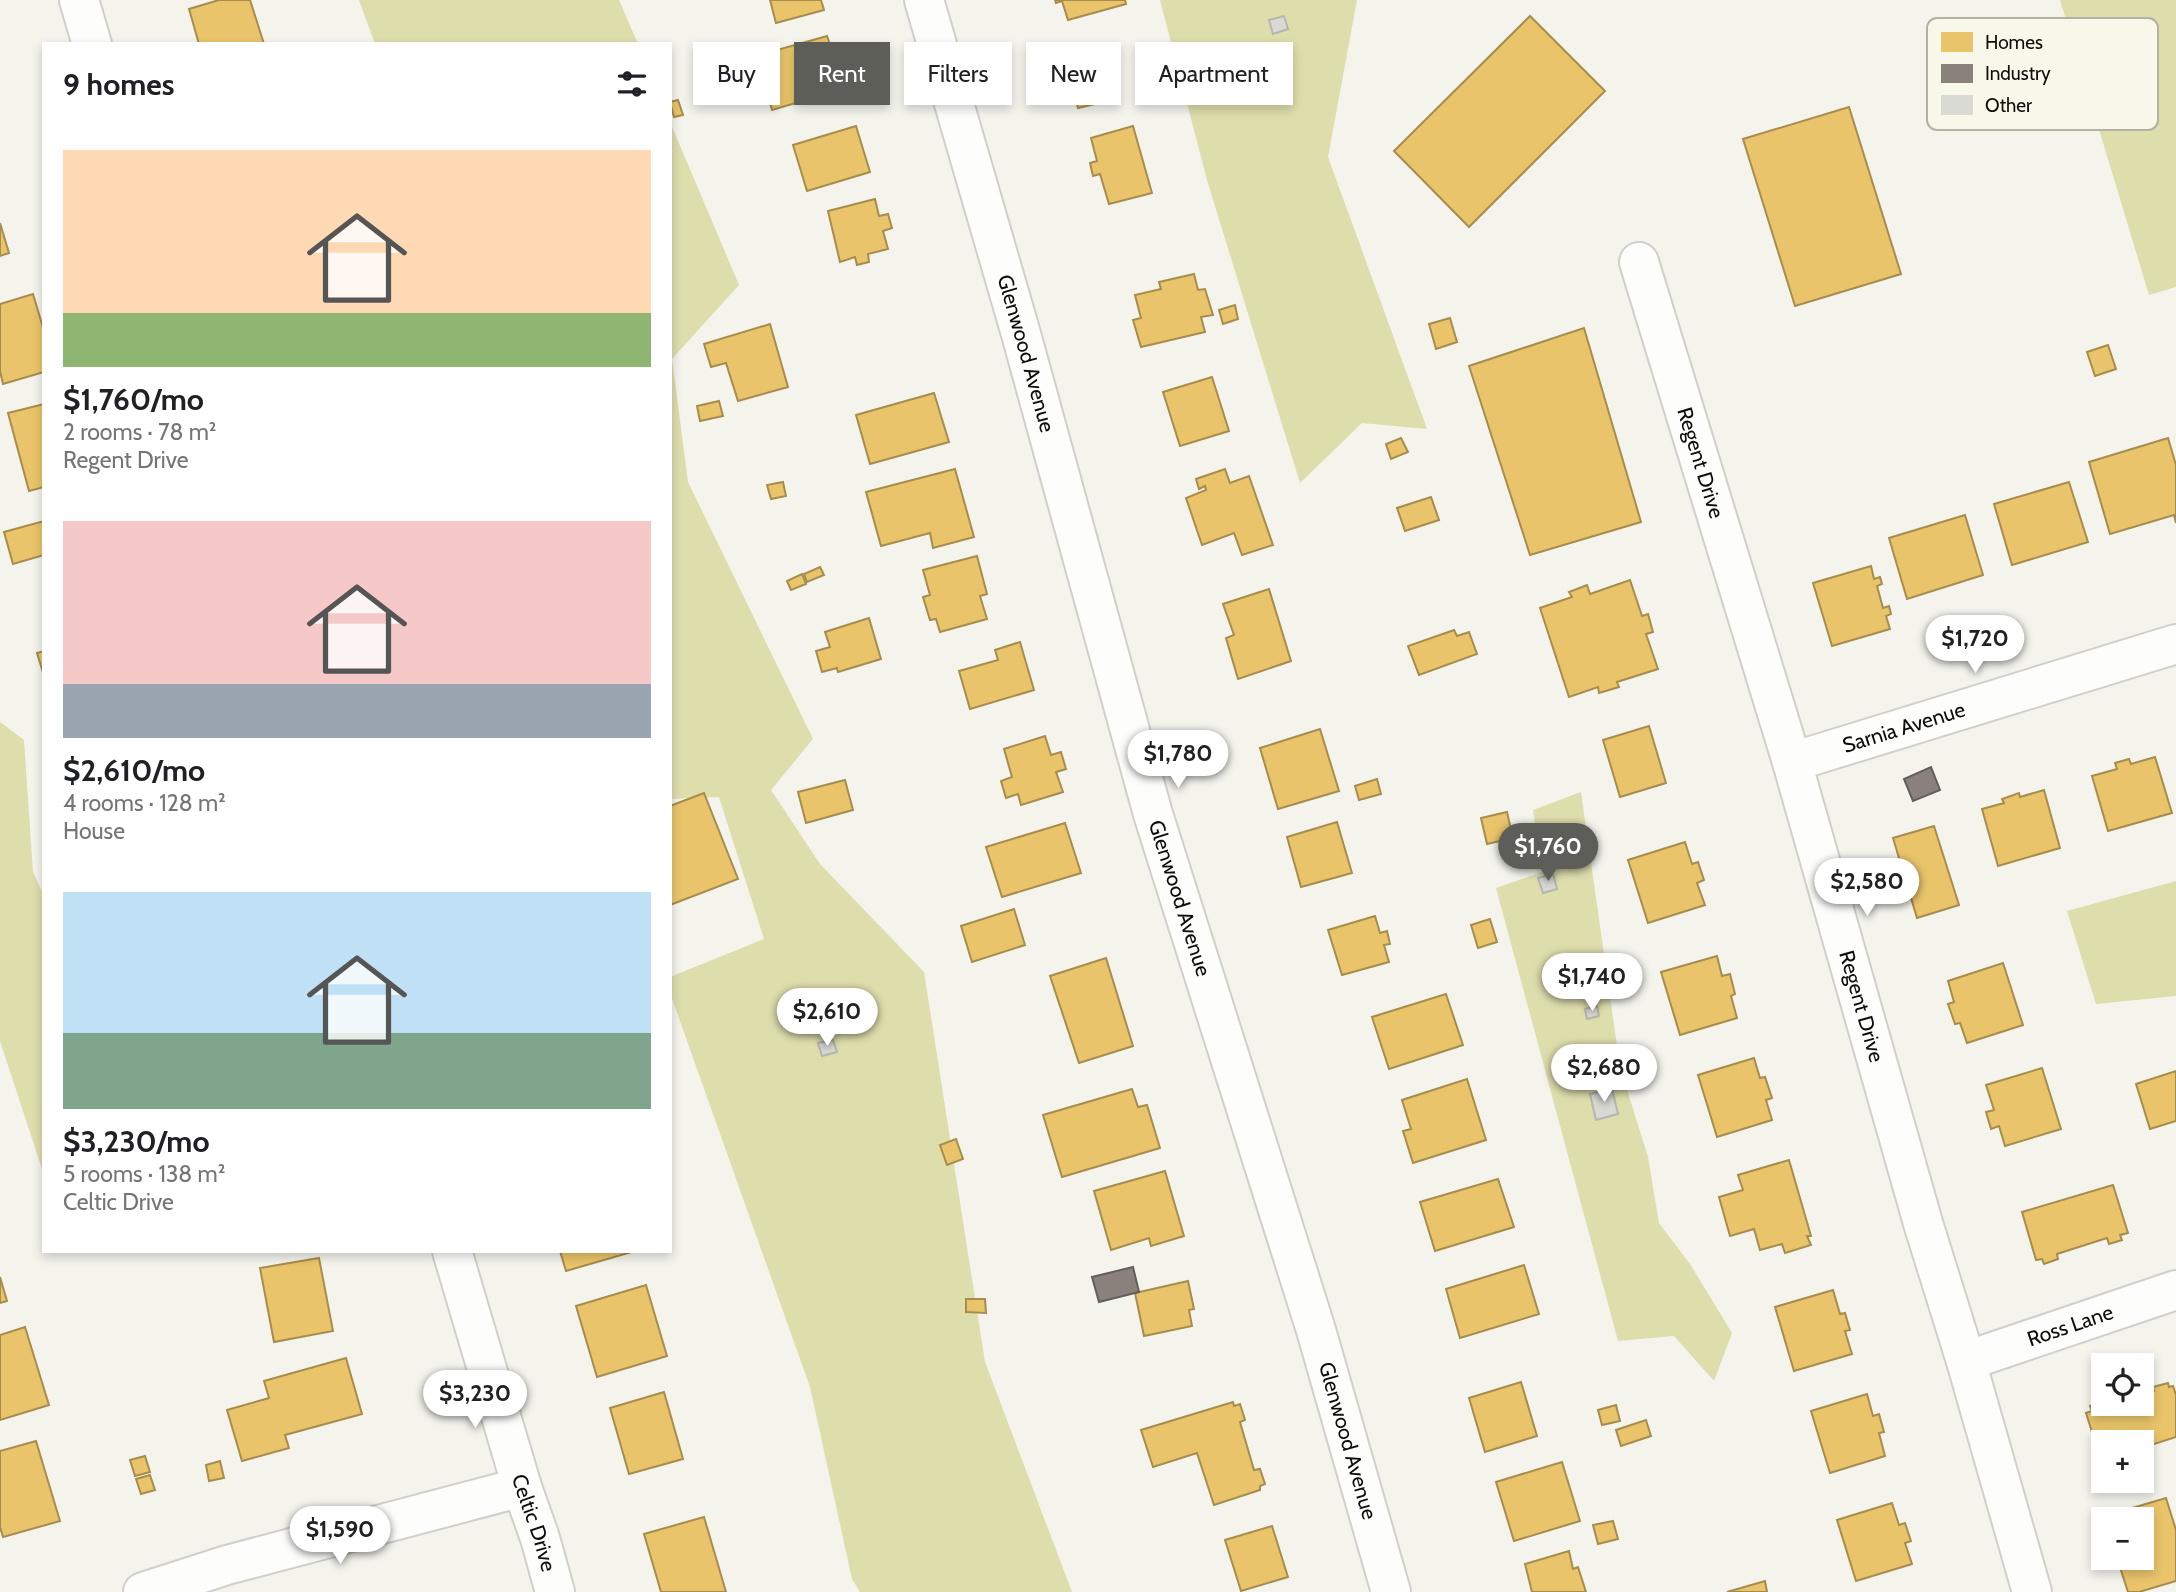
<!DOCTYPE html>
<html lang="en">
<head>
<meta charset="utf-8">
<style>
  body { margin:0; font-family:Cabin,sans-serif; background:#f6f6f6; color:#202124; height:100vh; display:flex; flex-direction:column; font-size:26px; white-space:nowrap }
  * { box-sizing:border-box; margin:0 }
  p { font-size:23px; color:#757577 }
  .icon { flex:none; width:38px; height:38px; fill:none; stroke:currentColor; stroke-width:2; stroke-linecap:round; stroke-linejoin:round }
  .map { position:relative; flex:1; overflow:hidden }
  .drawer { position:absolute; left:42px; top:42px; width:630px; height:1211px; display:flex; flex-direction:column; background:#fff; border-radius:0px; box-shadow:0 4px 10px #0003 }
  .drawer>* { flex:none }
  .hud { position:absolute; left:693px; top:42px; width:665px; height:63px; display:flex; gap:14px }
  .buttons { position:absolute; left:2091px; top:1353px; display:grid; gap:14px }
  .buttons a { display:grid; place-items:center; width:63px; height:63px; border-radius:0px; background:#fff; box-shadow:0 4px 10px #0003; font-size:35px }
  .price { position:absolute; translate:-50% -60px; padding:0 16px; border-radius:24px; background:#fff; color:#222; font-size:23px; line-height:46px; filter:drop-shadow(0 2px 4px #0008) }
  .price::after { content:''; position:absolute; left:50%; top:42px; width:21px; height:16px; margin-left:-10px; background:inherit; clip-path:polygon(0 0,100% 0,50% 100%) }
  .price.on { background:#5e5e59; color:#fff }
  ul { padding:0; list-style:none }
  li { display:grid; align-content:center; gap:14px; height:371px; padding:0 21px }
  li span { display:grid; place-items:center; height:217px; border-radius:0px; color:#555 }
  li>.icon { margin-inline-start:auto }
  span .icon { width:126px; height:126px; fill:#fffc; stroke-width:1 }
  li b { font-size:30px }
  h2 { display:flex; justify-content:space-between; align-items:center; height:84px; padding:0 21px; font-size:30px }
  .pill { padding:0 24px; border-radius:0px; background:#fff; box-shadow:0 4px 10px #0003; font-size:24px; line-height:63px }
  .pill.on { background:#5e5e59; color:#fff }
  .map>svg:first-child { display:block }
</style>
</head>
<body>
<div class="map">
<svg width="2176" height="1592" viewBox="0 0 2176 1592">
  <rect width="100%" height="100%" fill="#f4f4ed"/>
  <g fill="#deddac">
    <polygon points="359,0 619,0 638,44 375,44"/>
    <polygon points="1160,0 1357,0 1328,157 1427,429 1362,423 1300,483 1207,180"/>
    <polygon points="2060,0 2176,0 2176,287 2149,295"/>
    <polygon points="670,122 739,285 672,359 688,482 813,739 771,790 820,864 924,972 985,1362 1072,1592 860,1592 852,1579 810,1387 670,993 670,977 764,939 719,797 670,799"/>
    <polygon points="0,722 24,740 33,872 44,896 44,1175 0,1041"/>
    <polygon points="1581,792 1620,1067 1648,1157 1659,1223 1690,1264 1732,1333 1714,1381 1674,1336 1618,1341 1496,888 1542,872 1533,810"/>
    <polygon points="2176,881 2176,996 2096,1004 2067,911"/>
  </g>
  <g fill="#e9c46a" stroke="#a78d4d" stroke-width="2">
    <polygon points="219,0 250,0 264,44 199,44 189,9"/>
    <polygon points="770,0 821,0 824,10 776,23"/>
    <polygon points="1055,0 1125,0 1126,4 1068,20 1062,1 1056,3"/>
    <polygon points="1530,16 1605,91 1469,227 1394,151"/>
    <polygon points="827,36 833,53 840,51 844,67 837,70 843,89 772,110 756,56"/>
    <polygon points="1097,50 1107,90 1096,92 1099,103 1078,108 1075,97 1061,101 1051,61"/>
    <polygon points="678,100 683,115 674,117 670,102"/>
    <polygon points="1849,107 1901,274 1795,306 1743,139"/>
    <polygon points="856,126 870,172 807,191 793,145"/>
    <polygon points="1133,126 1152,193 1109,204 1100,174 1093,176 1090,163 1097,161 1091,138"/>
    <polygon points="875,199 879,216 888,214 892,228 883,231 888,249 868,254 869,262 857,265 855,257 840,262 828,211"/>
    <polygon points="0,223 9,253 0,256"/>
    <polygon points="1194,274 1198,290 1205,289 1213,315 1201,317 1205,332 1141,347 1133,320 1141,318 1135,295 1161,289 1159,282"/>
    <polygon points="33,294 44,331 44,372 3,384 0,371 0,304"/>
    <polygon points="1235,305 1238,319 1223,324 1219,310"/>
    <polygon points="1450,318 1457,342 1436,349 1429,324"/>
    <polygon points="770,324 788,387 738,401 726,363 711,367 704,344"/>
    <polygon points="1584,328 1641,522 1530,555 1469,366"/>
    <polygon points="2108,345 2116,369 2095,376 2087,352"/>
    <polygon points="1212,377 1229,431 1180,446 1163,392"/>
    <polygon points="934,393 949,442 870,464 856,415"/>
    <polygon points="719,401 723,416 700,421 697,406"/>
    <polygon points="44,404 44,487 29,491 8,413"/>
    <polygon points="1401,438 1408,452 1391,459 1386,444"/>
    <polygon points="2168,438 2176,465 2176,523 2174,515 2110,534 2089,462"/>
    <polygon points="955,469 974,537 933,548 930,533 881,546 866,492"/>
    <polygon points="1225,469 1230,483 1249,476 1273,545 1242,555 1234,533 1202,545 1186,498 1206,490 1205,486 1199,489 1196,479"/>
    <polygon points="783,482 786,496 771,499 767,485"/>
    <polygon points="2069,482 2088,542 2012,565 1994,504"/>
    <polygon points="1431,497 1439,520 1405,531 1397,508"/>
    <polygon points="1965,515 1983,575 1907,599 1889,538"/>
    <polygon points="44,521 44,555 13,564 4,532"/>
    <polygon points="977,556 987,594 980,596 987,619 940,632 936,619 930,620 923,597 930,595 923,570"/>
    <polygon points="1871,566 1874,579 1880,577 1882,584 1877,586 1883,608 1889,606 1891,614 1886,616 1890,629 1832,646 1813,583"/>
    <polygon points="820,567 824,575 807,582 804,574"/>
    <polygon points="802,574 806,584 791,590 787,581"/>
    <polygon points="1630,580 1642,616 1648,614 1653,632 1646,634 1658,669 1617,682 1619,687 1599,693 1598,687 1569,697 1540,608 1572,597 1569,592 1587,585 1590,594"/>
    <polygon points="1269,589 1291,661 1238,679 1226,638 1234,635 1223,604"/>
    <polygon points="869,618 881,659 838,672 837,668 822,672 816,651 830,647 825,632"/>
    <polygon points="1454,630 1457,636 1469,632 1477,654 1419,675 1408,646"/>
    <polygon points="1020,642 1034,690 970,709 959,671 998,660 995,650"/>
    <polygon points="44,651 44,676 37,653"/>
    <polygon points="1649,726 1666,783 1620,797 1603,740"/>
    <polygon points="1320,729 1339,791 1278,809 1260,748"/>
    <polygon points="1045,736 1051,755 1061,752 1066,769 1056,772 1063,792 1021,805 1018,794 1006,798 1001,781 1012,777 1004,749"/>
    <polygon points="2155,757 2172,813 2108,831 2092,776 2117,769 2115,763 2129,759 2131,764"/>
    <polygon points="1377,779 1381,794 1359,800 1355,786"/>
    <polygon points="845,780 853,810 806,823 798,792"/>
    <polygon points="2044,790 2060,848 1998,866 1982,809 2004,803 2002,799 2019,793 2020,797"/>
    <polygon points="704,793 738,879 670,905 670,806"/>
    <polygon points="1507,812 1513,838 1487,844 1481,818"/>
    <polygon points="1337,822 1352,873 1301,887 1287,837"/>
    <polygon points="1065,823 1081,873 1002,897 986,847"/>
    <polygon points="1934,826 1959,905 1917,918 1893,838"/>
    <polygon points="1685,842 1692,864 1698,862 1704,880 1697,883 1705,905 1648,923 1628,860"/>
    <polygon points="1014,909 1025,945 972,962 961,926"/>
    <polygon points="1375,916 1380,933 1387,931 1390,944 1384,945 1389,962 1342,975 1328,930"/>
    <polygon points="1490,919 1497,942 1478,948 1471,925"/>
    <polygon points="1717,956 1722,976 1730,974 1735,994 1731,996 1737,1018 1680,1035 1661,972"/>
    <polygon points="1106,958 1133,1046 1079,1063 1050,976"/>
    <polygon points="2003,963 2023,1025 1967,1043 1960,1023 1955,1024 1948,1004 1954,1002 1948,981"/>
    <polygon points="1446,994 1463,1045 1389,1069 1372,1017"/>
    <polygon points="1754,1058 1760,1078 1765,1077 1772,1098 1766,1100 1772,1120 1717,1137 1698,1075"/>
    <polygon points="2042,1068 2061,1129 2005,1146 1999,1126 1991,1129 1986,1112 1994,1110 1986,1085"/>
    <polygon points="2176,1071 2176,1121 2150,1129 2136,1084"/>
    <polygon points="1467,1079 1486,1140 1413,1163 1403,1131 1411,1129 1402,1100"/>
    <polygon points="1132,1089 1138,1107 1147,1105 1160,1148 1062,1177 1043,1115"/>
    <polygon points="956,1139 963,1159 947,1165 940,1145"/>
    <polygon points="1789,1160 1811,1236 1807,1236 1811,1245 1785,1253 1782,1244 1760,1250 1754,1229 1730,1236 1719,1197 1743,1190 1738,1175"/>
    <polygon points="1165,1171 1184,1236 1151,1246 1149,1238 1111,1250 1094,1191"/>
    <polygon points="1498,1179 1514,1227 1435,1251 1420,1202"/>
    <polygon points="2113,1185 2128,1233 2120,1235 2122,1240 2109,1244 2107,1238 2057,1254 2058,1259 2044,1264 2042,1259 2036,1260 2022,1212"/>
    <polygon points="560,1251 635,1251 566,1271"/>
    <polygon points="319,1258 333,1331 274,1342 260,1268"/>
    <polygon points="1524,1265 1539,1314 1460,1338 1446,1289"/>
    <polygon points="0,1277 7,1301 0,1303"/>
    <polygon points="1188,1281 1194,1309 1189,1310 1192,1326 1144,1336 1135,1293"/>
    <polygon points="646,1285 667,1356 597,1377 576,1306"/>
    <polygon points="1833,1290 1840,1314 1845,1313 1850,1330 1845,1331 1852,1354 1794,1371 1775,1307"/>
    <polygon points="966,1299 985,1299 986,1313 966,1312"/>
    <polygon points="25,1327 49,1405 0,1420 0,1335"/>
    <polygon points="346,1358 362,1414 285,1435 289,1448 242,1461 227,1410 269,1398 264,1381"/>
    <polygon points="1521,1382 1537,1436 1485,1452 1469,1398"/>
    <polygon points="2168,1383 2169,1387 2173,1386 2176,1395 2176,1437 2142,1448 2142,1442 2104,1442 2104,1460 2101,1461 2086,1413 2092,1411 2090,1406 2103,1402 2105,1407 2116,1404 2142,1404 2142,1395 2154,1391 2153,1387"/>
    <polygon points="664,1392 683,1459 629,1474 610,1408"/>
    <polygon points="1867,1394 1873,1416 1879,1414 1884,1432 1879,1433 1885,1456 1830,1473 1811,1411"/>
    <polygon points="1233,1402 1234,1406 1240,1404 1245,1420 1240,1422 1254,1470 1260,1469 1265,1484 1260,1486 1260,1490 1214,1505 1197,1453 1153,1467 1141,1430"/>
    <polygon points="1616,1405 1620,1421 1602,1425 1598,1410"/>
    <polygon points="1646,1420 1651,1436 1621,1446 1616,1430"/>
    <polygon points="36,1441 60,1521 3,1537 0,1527 0,1451"/>
    <polygon points="145,1456 150,1472 135,1476 130,1460"/>
    <polygon points="220,1461 224,1478 209,1481 206,1465"/>
    <polygon points="1562,1462 1580,1521 1514,1541 1496,1482"/>
    <polygon points="150,1475 155,1490 141,1494 136,1479"/>
    <polygon points="2166,1498 2176,1530 2176,1581 2139,1592 2128,1592 2117,1558 2142,1558 2142,1519 2106,1519 2105,1516"/>
    <polygon points="1892,1503 1899,1525 1905,1523 1911,1541 1905,1543 1912,1564 1856,1581 1837,1520"/>
    <polygon points="704,1517 726,1592 661,1592 644,1534"/>
    <polygon points="1613,1521 1618,1539 1598,1544 1593,1525"/>
    <polygon points="1272,1526 1288,1577 1241,1591 1225,1540"/>
    <polygon points="1569,1551 1573,1569 1578,1567 1586,1592 1532,1592 1525,1564"/>
    <polygon points="1765,1581 1767,1592 1727,1592"/>
  </g>
  <g fill="#8a817c" stroke="#645e5a" stroke-width="2">
    <polygon points="1931,767 1940,790 1913,801 1904,779"/>
    <polygon points="1133,1267 1139,1292 1099,1302 1092,1277"/>
  </g>
  <g fill="#dadad4" stroke="#b6b6b0" stroke-width="2">
    <polygon points="1284,16 1288,29 1273,34 1269,20"/>
    <polygon points="1553,874 1557,889 1543,893 1538,878"/>
    <polygon points="1597,1006 1599,1016 1587,1019 1585,1009"/>
    <polygon points="833,1040 837,1052 822,1056 818,1043"/>
    <polygon points="1612,1089 1618,1114 1596,1120 1590,1094"/>
  </g>
  <g fill="none" stroke-linecap="round" stroke-linejoin="round">
    <g stroke="#d0d0cb" stroke-width="42">
      <g id="street">
        <polyline points="79,0 92,44"/>
        <path id="s1" d="M924,0L1021,334L1153,814L1316,1330L1391,1592"/>
        <path id="s2" d="M1639,262L1792,762L1923,1223L1966,1361L2032,1592"/>
        <path id="s3" d="M1792,762L2176,644"/>
        <path id="s4" d="M452,1251L522,1487L540,1538L555,1592"/>
        <path id="s5" d="M1966,1361L2176,1290"/>
        <polyline points="143,1592 227,1565 522,1487"/>
      </g>
    </g>
    <use href="#street" stroke="#fdfdfc" stroke-width="38"/>
  </g>
  <g text-anchor="middle" stroke-width="7" stroke-linejoin="round" paint-order="stroke">
    <g font-size="21" fill="#0d0d09" stroke="#f7f7ea">
      <text dy="7" stroke="none"><textPath href="#s1" startOffset="368">Glenwood Avenue</textPath></text>
      <text dy="7" stroke="none"><textPath href="#s2" startOffset="210">Regent Drive</textPath></text>
      <text dy="7" stroke="none"><textPath href="#s3" startOffset="117">Sarnia Avenue</textPath></text>
      <text dy="7" stroke="none"><textPath href="#s1" startOffset="934">Glenwood Avenue</textPath></text>
      <text dy="7" stroke="none"><textPath href="#s2" startOffset="777">Regent Drive</textPath></text>
      <text dy="7" stroke="none"><textPath href="#s5" startOffset="110">Ross Lane</textPath></text>
      <text dy="7" stroke="none"><textPath href="#s1" startOffset="1502">Glenwood Avenue</textPath></text>
      <text dy="7" stroke="none"><textPath href="#s4" startOffset="284">Celtic Drive</textPath></text>
    </g>
  </g>
  <rect x="1927" y="18" width="231" height="112" rx="10" fill="#f7f7ea" stroke="#b1b1a6" stroke-width="2"/>
  <rect x="1941" y="32" width="32" height="20" fill="#e9c46a"/>
  <rect x="1941" y="64" width="32" height="19" fill="#8a817c"/>
  <rect x="1941" y="95" width="32" height="20" fill="#dadad4"/>
  <g font-size="19" fill="#0d0d09">
    <text x="1985" y="49">Homes</text>
    <text x="1985" y="80">Industry</text>
    <text x="1985" y="112">Other</text>
  </g>
</svg>
<div class="buttons">
<a><svg class="icon" aria-label="locate" viewBox="0 0 24 24"><circle cx="12" cy="12" r="6"/><path d="M12 2v4M12 18v4M2 12h4M18 12h4"/></svg></a>
<a>+</a>
<a>−</a>
</div>
<b class="price" style="left:1975px;top:675px">$1,720</b>
<b class="price" style="left:1178px;top:790px">$1,780</b>
<b class="price on" style="left:1548px;top:883px">$1,760</b>
<b class="price" style="left:1867px;top:918px">$2,580</b>
<b class="price" style="left:1592px;top:1013px">$1,740</b>
<b class="price" style="left:827px;top:1048px">$2,610</b>
<b class="price" style="left:1604px;top:1104px">$2,680</b>
<b class="price" style="left:475px;top:1430px">$3,230</b>
<b class="price" style="left:340px;top:1566px">$1,590</b>
<div class="hud">
<a class="pill">Buy</a>
<a class="pill on">Rent</a>
<a class="pill">Filters</a>
<a class="pill">New</a>
<a class="pill">Apartment</a>
</div>
<section class="drawer">
<h2>9 homes<svg class="icon" aria-label="filters" viewBox="0 0 24 24"><path d="M4 7h16M4 17h16"/><circle cx="9" cy="7" r="2"/><circle cx="15" cy="17" r="2"/></svg></h2>
<ul>
<li><span style="background:linear-gradient(#ffd9b3 75%,#8fb573 0)"><svg class="icon" aria-label="home" viewBox="0 0 24 24"><path d="M3 11l9-7 9 7M6 9v11h12V9"/></svg></span><div><b>$1,760/mo</b><p>2 rooms · 78 m²</p><p>Regent Drive</p></div></li>
<li><span style="background:linear-gradient(#f6c9c9 75%,#9aa5b1 0)"><svg class="icon" aria-label="home" viewBox="0 0 24 24"><path d="M3 11l9-7 9 7M6 9v11h12V9"/></svg></span><div><b>$2,610/mo</b><p>4 rooms · 128 m²</p><p>House</p></div></li>
<li><span style="background:linear-gradient(#bfe0f5 65%,#7fa58c 0)"><svg class="icon" aria-label="home" viewBox="0 0 24 24"><path d="M3 11l9-7 9 7M6 9v11h12V9"/></svg></span><div><b>$3,230/mo</b><p>5 rooms · 138 m²</p><p>Celtic Drive</p></div></li>
</ul>
</section>
</div>
</body>
</html>
